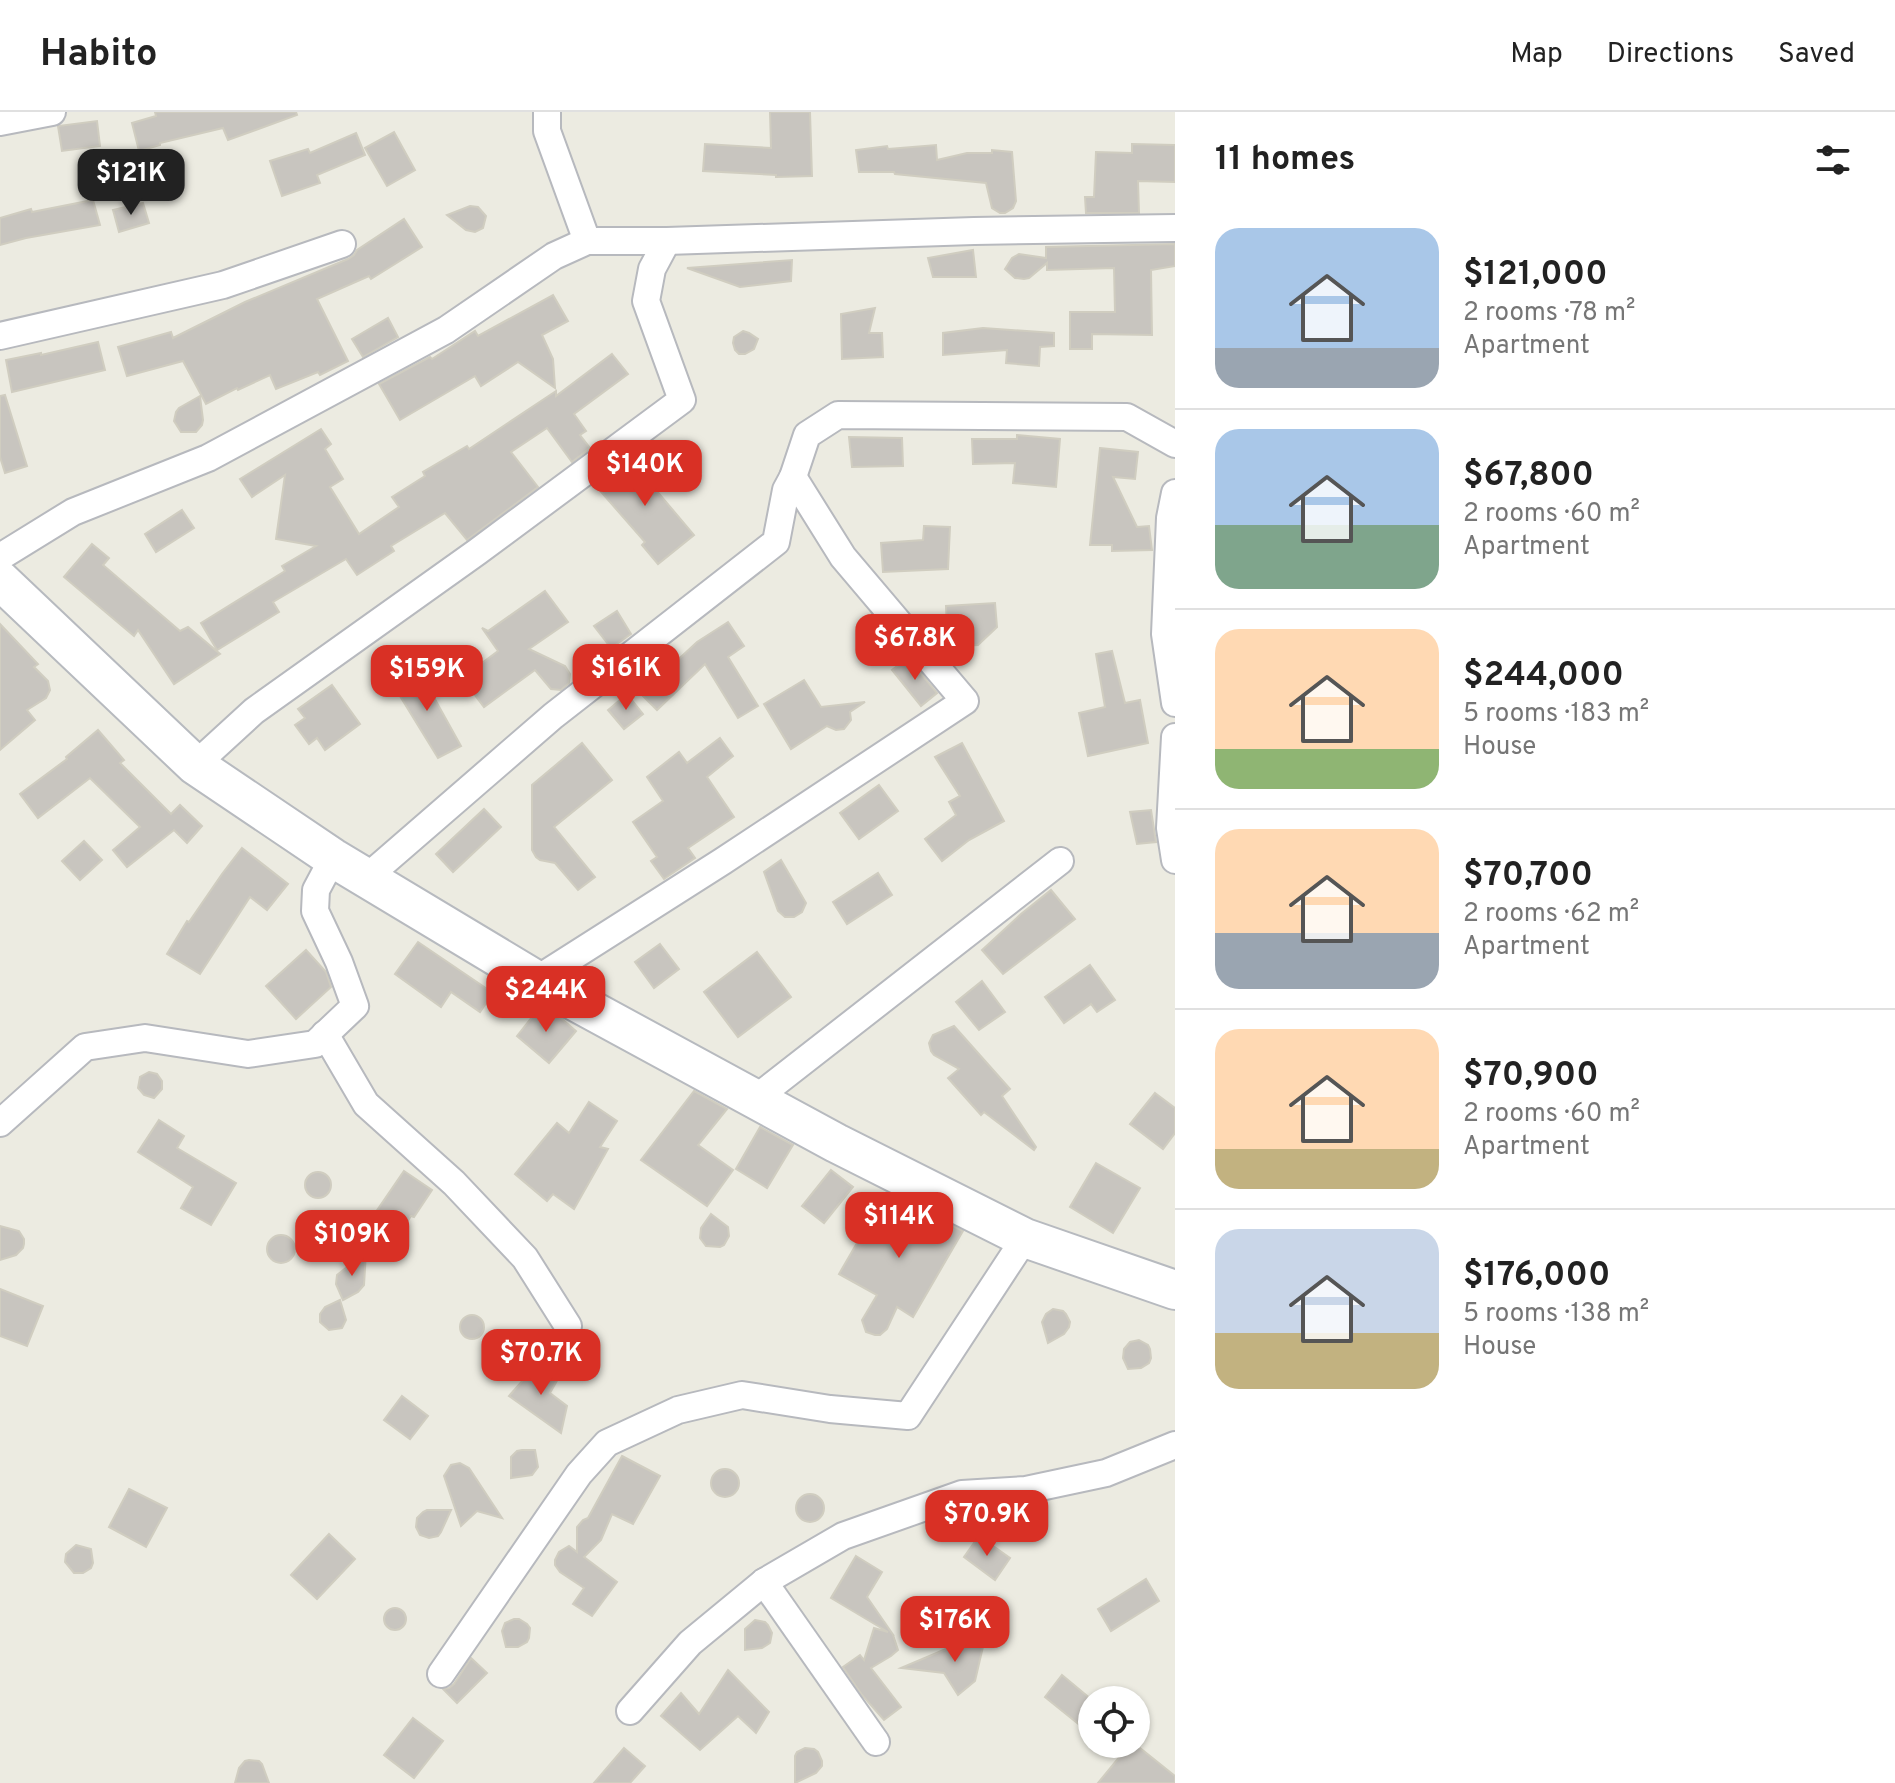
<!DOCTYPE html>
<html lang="en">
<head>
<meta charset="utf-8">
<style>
  body { margin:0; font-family:Overpass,sans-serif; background:#f2f2f2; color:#222; height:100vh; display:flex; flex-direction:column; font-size:30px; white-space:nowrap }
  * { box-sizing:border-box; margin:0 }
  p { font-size:26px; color:#767676 }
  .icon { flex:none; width:44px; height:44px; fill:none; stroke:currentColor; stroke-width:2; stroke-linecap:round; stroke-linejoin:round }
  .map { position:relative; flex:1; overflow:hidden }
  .drawer { display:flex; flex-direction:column; background:#fff; width:720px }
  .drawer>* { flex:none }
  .fabs { position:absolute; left:1078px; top:1574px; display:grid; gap:16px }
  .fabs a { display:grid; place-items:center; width:72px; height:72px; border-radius:50%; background:#fff; box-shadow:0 2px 6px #0004; font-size:40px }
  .price { position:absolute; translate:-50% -68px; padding:0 18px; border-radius:16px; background:#d93025; color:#fff; font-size:26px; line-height:52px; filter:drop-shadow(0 2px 4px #0008) }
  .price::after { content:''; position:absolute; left:50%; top:48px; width:24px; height:18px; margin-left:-12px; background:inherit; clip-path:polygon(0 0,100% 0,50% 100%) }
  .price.selected { background:#222; color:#fff }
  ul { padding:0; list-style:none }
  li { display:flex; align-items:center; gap:24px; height:200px; padding:0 40px }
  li+li { border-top:2px solid #e0e0e0 }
  li span { display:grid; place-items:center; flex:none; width:224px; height:160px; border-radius:24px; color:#555 }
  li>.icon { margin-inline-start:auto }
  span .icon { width:96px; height:96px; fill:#fffc; stroke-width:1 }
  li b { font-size:34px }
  h2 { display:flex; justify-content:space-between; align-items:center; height:96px; padding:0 40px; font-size:34px }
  header { display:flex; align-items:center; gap:48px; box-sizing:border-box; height:112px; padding:0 40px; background:#fff; border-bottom:2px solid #e0e0e0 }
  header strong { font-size:38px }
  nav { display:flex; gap:44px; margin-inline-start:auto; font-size:28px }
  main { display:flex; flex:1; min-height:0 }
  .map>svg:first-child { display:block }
</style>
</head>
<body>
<header>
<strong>Habito</strong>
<nav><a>Map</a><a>Directions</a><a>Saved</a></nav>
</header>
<main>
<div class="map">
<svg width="1175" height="1671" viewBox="0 0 1175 1671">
  <rect width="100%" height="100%" fill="#ecebe1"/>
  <g fill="#c8c5bf" stroke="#d0cdc0" stroke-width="2">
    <polygon points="155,0 296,0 297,3 228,28 223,16 160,31 160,33 139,39 132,11 156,4"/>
    <polygon points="770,0 810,0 812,64 776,65 776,63 703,59 705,32 771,36"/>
    <polygon points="97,9 100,34 62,39 58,14"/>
    <polygon points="394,20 415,58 387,74 365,36"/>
    <polygon points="356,21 365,43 317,63 320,71 282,84 270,49 308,37 310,41"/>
    <polygon points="1132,32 1175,33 1175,70 1138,69 1139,101 1086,101 1085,85 1094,85 1096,40 1132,41"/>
    <polygon points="936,33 937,48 967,41 992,41 992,38 1012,40 1016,89 1013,96 1005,101 1000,101 992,96 986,71 895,62 894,60 859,60 856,38 887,34 888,37"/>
    <polygon points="93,88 100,113 26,126 0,133 0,106 31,97 32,100"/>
    <polygon points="143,91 149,111 119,120 113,98"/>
    <polygon points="470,94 478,95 486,104 483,116 475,120 466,118 447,103"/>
    <polygon points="404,107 422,135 371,167 369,164 317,187 348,249 320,263 318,260 276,277 270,263 238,278 237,276 206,292 183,249 127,264 118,235 171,220 173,226 245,190 348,147 354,143 357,138"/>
    <polygon points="1175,132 1175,154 1151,158 1152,223 1092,222 1092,237 1070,237 1070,200 1115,200 1114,156 1047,158 1047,151 1029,166 1024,167 1015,166 1005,157 1012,146 1019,142 1046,146 1046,135"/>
    <polygon points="973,138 976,165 933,165 928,146"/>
    <polygon points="792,148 791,169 740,175 687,156"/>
    <polygon points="553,183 568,209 542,223 553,247 555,276 518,250 481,274 475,264 400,308 379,272 430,245 432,247 475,219 478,224"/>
    <polygon points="875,196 869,221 882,221 883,245 842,247 841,202"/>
    <polygon points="388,206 398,225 363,245 352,227"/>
    <polygon points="983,216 1054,221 1054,234 1040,235 1039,254 1006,251 1007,238 943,243 943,221"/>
    <polygon points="743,219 749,221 758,227 754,237 745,242 739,242 735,238 733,231 734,225"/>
    <polygon points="98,230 105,258 12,280 6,248 41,241 41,243"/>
    <polygon points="612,242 628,262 574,302 586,319 580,323 590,336 572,350 547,316 511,340 538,375 467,428 445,401 391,434 394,439 357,463 346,447 273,490 279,500 217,538 201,511 285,459 282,454 316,434 276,427 285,363 252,385 240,367 321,317 331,332 325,337 343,367 330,375 359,422 399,395 392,385 425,364 423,360 467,334 469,337 556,279 556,284"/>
    <polygon points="5,283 27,354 5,361 0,345 0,284"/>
    <polygon points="200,284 203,308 202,313 196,320 181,320 174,309 176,300 179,296"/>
    <polygon points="1017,323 1060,327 1056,375 1013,371 1015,351 973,352 972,327 1017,327"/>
    <polygon points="849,325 902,326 903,354 852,355"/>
    <polygon points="1100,336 1138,340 1135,367 1113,365 1137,415 1149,414 1152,438 1112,439 1112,433 1090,433"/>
    <polygon points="638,341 664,370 655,377 694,423 658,452 642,433 645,430 595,373 609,362 610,364"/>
    <polygon points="182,398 194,416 156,440 145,422"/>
    <polygon points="924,414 950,415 948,457 883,460 881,431 923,428"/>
    <polygon points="92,432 109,446 103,453 180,519 188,515 220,542 174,572 138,518 134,524 64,465"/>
    <polygon points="545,479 568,510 529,537 565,554 570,562 569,571 561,578 551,577 535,558 484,595 462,566 498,539 482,516 488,519"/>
    <polygon points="995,491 997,515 978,533 940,535 936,529 947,517 946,494"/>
    <polygon points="617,499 631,522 611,536 594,514"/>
    <polygon points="728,510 744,534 728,545 758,594 738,606 705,552 657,598 641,582 697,530"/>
    <polygon points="0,512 38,552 34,555 48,569 50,578 46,586 27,598 35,608 0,638"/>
    <polygon points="1112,539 1125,591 1140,588 1148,631 1088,644 1079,601 1105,595 1096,542"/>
    <polygon points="908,546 937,581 921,594 892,558"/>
    <polygon points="417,555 461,634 438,646 392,571"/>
    <polygon points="804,568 821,595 865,590 850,600 851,608 844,617 836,618 827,614 791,637 764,592"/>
    <polygon points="332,573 360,612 325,638 317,626 309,632 295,613 305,606 298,597"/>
    <polygon points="627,582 643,602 624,617 608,598"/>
    <polygon points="98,618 124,648 120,651 171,702 180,693 202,714 187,731 174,718 127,755 113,738 140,715 90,666 38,706 20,682 67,647 66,645"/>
    <polygon points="720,626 733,644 707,665 734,705 688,736 695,746 664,767 651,749 657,745 633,710 663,689 647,665 679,640 687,651"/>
    <polygon points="582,631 612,668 554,715 595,765 578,778 555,751 540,748 536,745 532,738 532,673"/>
    <polygon points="962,631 1004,709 969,728 942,749 925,727 956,703 949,690 960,684 935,645"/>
    <polygon points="879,673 898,699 859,727 840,701"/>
    <polygon points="484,697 501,715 453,760 436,742"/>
    <polygon points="1151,698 1156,730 1137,732 1130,700"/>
    <polygon points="84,729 102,748 80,768 62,749"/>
    <polygon points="242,736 288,772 267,798 250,785 200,862 167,842 187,809 189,810 222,762"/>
    <polygon points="781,748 806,791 802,800 794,805 785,805 778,799 764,760"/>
    <polygon points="878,761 892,783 847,812 833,790"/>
    <polygon points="1051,778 1075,807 1003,862 982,838 1021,802"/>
    <polygon points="418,830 493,881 480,900 451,880 441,895 395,862"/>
    <polygon points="660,832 679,857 654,876 635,850"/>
    <polygon points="306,838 326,860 331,875 296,907 266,874"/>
    <polygon points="757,840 791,885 738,925 704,880"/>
    <polygon points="1090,853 1115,888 1097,900 1091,892 1064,911 1045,885"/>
    <polygon points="982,869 1005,900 979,918 956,890"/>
    <polygon points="540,895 562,907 576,919 549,951 517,924"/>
    <polygon points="954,914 1010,977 1002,984 1036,1035 1034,1038 984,1000 981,1003 948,966 959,957 934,943 931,939 929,931 933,923"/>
    <polygon points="149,960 157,962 162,969 162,977 154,986 144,983 138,976 140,965"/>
    <polygon points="694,979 727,997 698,1033 733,1058 707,1094 641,1048"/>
    <polygon points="1155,981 1175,996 1175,1021 1163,1037 1130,1012"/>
    <polygon points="589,990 617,1009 600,1035 608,1037 574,1097 553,1082 547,1089 515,1062 557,1011 569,1021"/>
    <polygon points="159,1008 184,1024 177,1036 236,1071 211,1113 181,1096 193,1075 138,1040"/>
    <polygon points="760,1015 793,1033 767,1076 736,1057"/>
    <polygon points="1096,1051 1140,1076 1113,1121 1070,1095"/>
    <polygon points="831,1058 853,1075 824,1111 802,1094"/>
    <polygon points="404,1059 432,1078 414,1105 411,1104 382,1147 356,1129"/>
    <circle cx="318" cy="1073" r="13"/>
    <polygon points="886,1081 963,1119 913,1205 897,1195 887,1217 880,1223 875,1223 866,1220 862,1208 877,1183 839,1162"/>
    <polygon points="711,1102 728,1115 729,1124 724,1133 720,1135 706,1134 700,1126 701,1116"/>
    <polygon points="0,1114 19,1119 24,1127 24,1132 23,1136 16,1143 0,1148"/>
    <circle cx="281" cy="1137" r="14"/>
    <polygon points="366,1140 364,1173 358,1180 343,1188 336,1172 337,1163"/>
    <polygon points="0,1177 43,1194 27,1234 0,1224"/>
    <polygon points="340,1188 346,1208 342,1216 329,1218 320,1210 320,1202 325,1195"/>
    <polygon points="1053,1197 1063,1199 1066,1202 1070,1210 1069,1215 1064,1222 1048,1231 1042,1210 1046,1202"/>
    <circle cx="472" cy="1215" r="12"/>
    <polygon points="1139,1228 1148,1233 1150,1237 1151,1246 1149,1251 1141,1256 1128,1257 1123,1246 1124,1237 1130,1230"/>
    <polygon points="539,1250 559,1265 550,1281 567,1294 561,1321 509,1284"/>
    <polygon points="402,1284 428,1304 410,1327 384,1308"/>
    <polygon points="522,1338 535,1338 538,1355 532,1363 511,1366 511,1345 517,1339"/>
    <polygon points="622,1344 660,1364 633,1412 612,1402 601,1428 584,1445 617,1470 592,1504 573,1492 584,1476 560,1460 555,1453 555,1448 559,1440 569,1434 577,1440 577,1415 583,1408 588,1406"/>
    <polygon points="460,1351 469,1356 502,1406 477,1399 461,1414 444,1364 451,1353"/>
    <circle cx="725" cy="1371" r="14"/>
    <polygon points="129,1377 167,1396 146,1435 109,1415"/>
    <circle cx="810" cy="1396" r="14"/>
    <polygon points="427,1398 451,1398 441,1420 438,1424 429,1426 420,1423 416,1415 417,1406 423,1400"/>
    <polygon points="329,1422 355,1447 317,1487 291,1463"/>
    <polygon points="979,1424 1010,1446 995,1468 964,1445"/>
    <polygon points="76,1433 91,1437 93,1451 91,1456 83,1461 74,1461 65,1450 66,1442"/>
    <polygon points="856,1444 882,1460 867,1485 894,1524 893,1523 898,1538 891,1544 871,1556 901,1595 884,1608 862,1583 843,1555 860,1543 864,1548 874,1516 888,1520 831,1486"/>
    <polygon points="1146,1467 1159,1489 1111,1519 1098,1497"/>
    <circle cx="395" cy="1507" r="11"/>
    <polygon points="514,1507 519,1507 527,1512 530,1516 529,1526 527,1530 518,1535 506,1535 502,1519 505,1511"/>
    <polygon points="755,1508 765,1510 768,1513 772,1521 770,1531 762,1536 745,1538 745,1517"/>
    <polygon points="985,1526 975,1569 958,1583 944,1561 901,1556 953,1534"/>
    <polygon points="471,1546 487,1561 457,1591 443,1577 449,1576 454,1572"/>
    <polygon points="728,1558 769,1600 756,1621 738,1604 700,1638 661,1604 681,1581 699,1602"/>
    <polygon points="1062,1563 1092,1588 1092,1623 1045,1585"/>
    <polygon points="413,1606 443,1629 414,1666 384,1643"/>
    <polygon points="1130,1632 1135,1632 1175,1664 1175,1671 1098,1671"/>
    <polygon points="624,1636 645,1654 630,1671 594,1671"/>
    <polygon points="805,1636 814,1637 818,1640 822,1649 822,1654 816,1661 795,1671 795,1644 797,1640"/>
    <polygon points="249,1648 259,1649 262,1652 269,1671 235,1671 239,1656 245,1649"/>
  </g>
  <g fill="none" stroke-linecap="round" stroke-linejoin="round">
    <g stroke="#b7b9be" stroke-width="30">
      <g id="minor">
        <polyline points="547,0 547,19 587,129"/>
        <polyline points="0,10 52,0"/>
        <polyline points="0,224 223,173 342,132"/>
        <polyline points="1175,381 1170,406 1165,522 1175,591"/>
        <polyline points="0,445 73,400 208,346 446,218 554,144 587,129 667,129 974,119 1175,116"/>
        <polyline points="1175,625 1170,716 1175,748"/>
        <polyline points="195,653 254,599 477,440 682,288 646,189 652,157 667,129"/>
        <polyline points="366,766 553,604 776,430 786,378 793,365 807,323 838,303 1127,305 1175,332"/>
        <polyline points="536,868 723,749 965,589 843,445 793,365"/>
        <polyline points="325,922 366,992 454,1071 525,1146 568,1214"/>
        <polyline points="755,987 1060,749"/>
        <polyline points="0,1011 85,935 145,926 248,942 315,932 355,894 339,850 315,799 316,778 333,746"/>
        <polyline points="764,1470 876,1630"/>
        <polyline points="441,1562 579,1362 607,1331 678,1298 742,1283 830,1297 908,1304 1025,1126"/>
        <polyline points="630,1599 690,1531 764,1470 843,1424 962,1382 1026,1378 1106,1361 1175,1333"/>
      </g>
    </g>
    <g stroke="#b7babf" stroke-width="42">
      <polyline id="secondary" points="0,468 195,653 333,746 536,868 836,1031 1025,1126 1175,1178"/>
    </g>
    <use href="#minor" stroke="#fff" stroke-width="26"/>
    <use href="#secondary" stroke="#fff" stroke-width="38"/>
  </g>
</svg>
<div class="fabs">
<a><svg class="icon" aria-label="locate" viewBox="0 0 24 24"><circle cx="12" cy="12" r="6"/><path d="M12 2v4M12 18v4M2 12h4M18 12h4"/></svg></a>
</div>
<b class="price selected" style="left:131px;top:105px">$121K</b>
<b class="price" style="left:645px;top:396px">$140K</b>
<b class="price" style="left:915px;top:570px">$67.8K</b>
<b class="price" style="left:626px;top:600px">$161K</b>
<b class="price" style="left:427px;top:601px">$159K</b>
<b class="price" style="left:546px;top:922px">$244K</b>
<b class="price" style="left:899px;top:1148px">$114K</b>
<b class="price" style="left:352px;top:1166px">$109K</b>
<b class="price" style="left:541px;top:1285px">$70.7K</b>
<b class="price" style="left:987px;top:1446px">$70.9K</b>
<b class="price" style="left:955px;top:1552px">$176K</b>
</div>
<section class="drawer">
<h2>11 homes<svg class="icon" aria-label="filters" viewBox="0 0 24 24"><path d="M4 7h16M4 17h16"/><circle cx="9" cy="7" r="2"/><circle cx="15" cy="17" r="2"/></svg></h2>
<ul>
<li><span style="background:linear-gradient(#a9c7e8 75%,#9aa5b1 0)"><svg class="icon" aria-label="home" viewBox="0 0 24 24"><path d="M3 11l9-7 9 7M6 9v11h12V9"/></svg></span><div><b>$121,000</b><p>2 rooms · 78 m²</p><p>Apartment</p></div></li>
<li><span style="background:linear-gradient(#a9c7e8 60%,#7fa58c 0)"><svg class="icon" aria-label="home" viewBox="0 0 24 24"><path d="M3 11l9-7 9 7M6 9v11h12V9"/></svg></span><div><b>$67,800</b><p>2 rooms · 60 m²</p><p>Apartment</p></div></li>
<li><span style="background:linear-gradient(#ffd9b3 75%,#8fb573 0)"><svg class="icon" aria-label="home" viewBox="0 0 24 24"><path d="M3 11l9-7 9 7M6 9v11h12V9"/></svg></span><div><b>$244,000</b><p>5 rooms · 183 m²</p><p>House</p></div></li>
<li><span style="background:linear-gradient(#ffd9b3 65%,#9aa5b1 0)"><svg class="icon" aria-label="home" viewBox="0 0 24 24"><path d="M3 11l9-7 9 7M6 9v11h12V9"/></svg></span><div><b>$70,700</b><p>2 rooms · 62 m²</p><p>Apartment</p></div></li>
<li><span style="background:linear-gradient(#ffd9b3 75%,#c2b280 0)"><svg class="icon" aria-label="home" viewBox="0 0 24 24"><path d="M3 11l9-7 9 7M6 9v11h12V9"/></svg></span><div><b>$70,900</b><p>2 rooms · 60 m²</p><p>Apartment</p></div></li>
<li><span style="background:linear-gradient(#c9d6e8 65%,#c2b280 0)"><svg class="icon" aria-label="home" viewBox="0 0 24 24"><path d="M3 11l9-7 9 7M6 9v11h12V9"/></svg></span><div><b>$176,000</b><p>5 rooms · 138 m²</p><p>House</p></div></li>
</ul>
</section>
</main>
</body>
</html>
